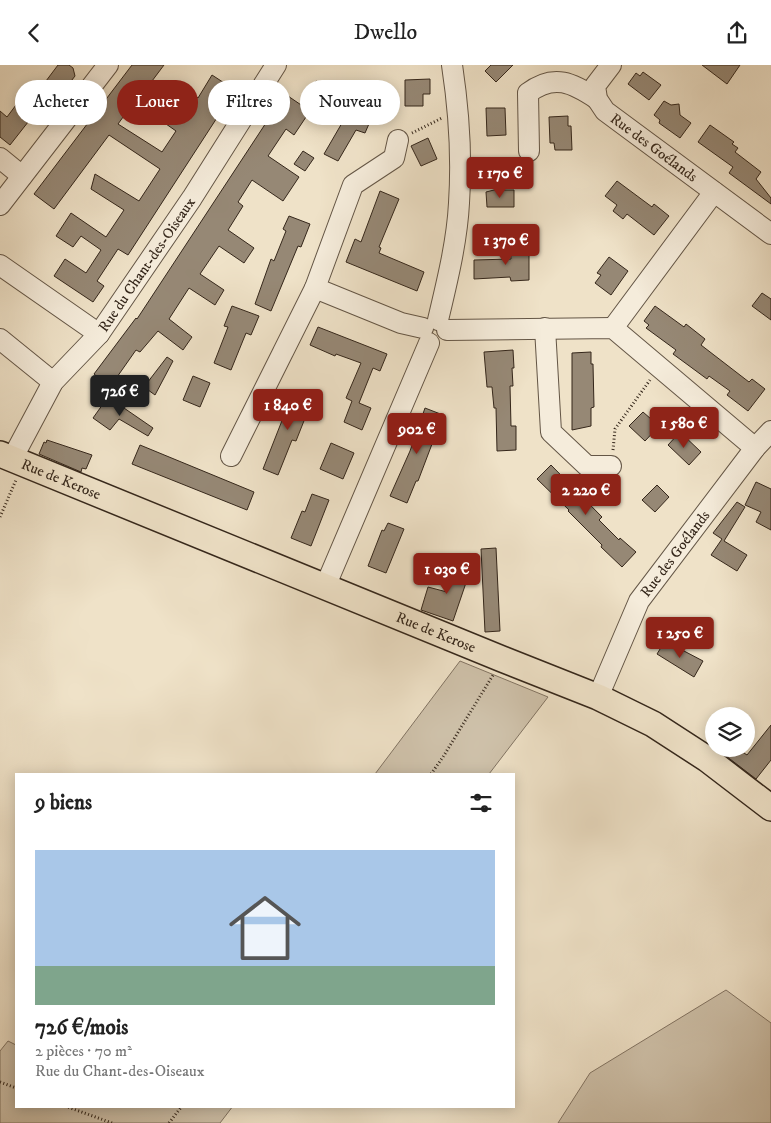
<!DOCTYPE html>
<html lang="fr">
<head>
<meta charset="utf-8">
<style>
  body { margin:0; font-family:"IM FELL DW Pica",serif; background:#f2f2f2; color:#222; height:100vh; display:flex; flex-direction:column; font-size:19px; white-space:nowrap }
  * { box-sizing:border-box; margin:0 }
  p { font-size:16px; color:#767676 }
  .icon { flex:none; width:28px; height:28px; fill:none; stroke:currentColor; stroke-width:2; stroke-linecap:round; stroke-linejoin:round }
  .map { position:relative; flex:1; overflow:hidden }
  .drawer { position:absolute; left:15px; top:708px; width:500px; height:335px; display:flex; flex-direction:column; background:#fff; border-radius:0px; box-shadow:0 2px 12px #0003 }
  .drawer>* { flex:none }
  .top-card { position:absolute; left:15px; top:15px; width:500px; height:45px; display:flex; gap:10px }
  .buttons { position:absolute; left:705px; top:642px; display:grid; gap:10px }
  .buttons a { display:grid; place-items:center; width:50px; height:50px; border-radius:50%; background:#fff; box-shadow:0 2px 12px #0003; font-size:25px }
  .price { position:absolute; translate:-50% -42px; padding:0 11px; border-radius:5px; background:#8f2418; color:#fff; font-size:16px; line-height:32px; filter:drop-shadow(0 1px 2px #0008) }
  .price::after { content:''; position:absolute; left:50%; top:30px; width:15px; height:11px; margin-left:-8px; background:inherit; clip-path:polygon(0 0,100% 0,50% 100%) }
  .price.selected { background:#222; color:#fff }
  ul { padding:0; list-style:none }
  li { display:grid; align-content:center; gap:10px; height:265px; padding:0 20px }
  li+li { border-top:1px solid #e0e0e0 }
  li span { display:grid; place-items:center; height:155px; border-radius:0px; color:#555 }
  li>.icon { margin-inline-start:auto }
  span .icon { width:90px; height:90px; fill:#fffc; stroke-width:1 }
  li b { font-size:21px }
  h2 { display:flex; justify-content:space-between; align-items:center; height:60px; padding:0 20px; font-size:21px }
  .tag { padding:0 18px; border-radius:22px; background:#fff; box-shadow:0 2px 12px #0003; font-size:18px; line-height:45px }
  .tag.selected { background:#8f2418; color:#fff }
  header { display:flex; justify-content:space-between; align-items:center; height:65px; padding:0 20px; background:#fff; font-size:22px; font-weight:600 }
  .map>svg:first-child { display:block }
</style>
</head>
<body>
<header><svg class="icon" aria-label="back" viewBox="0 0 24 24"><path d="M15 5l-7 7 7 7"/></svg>Dwello<svg class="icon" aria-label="share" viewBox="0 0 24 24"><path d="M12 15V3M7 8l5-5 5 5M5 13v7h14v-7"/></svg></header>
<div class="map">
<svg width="771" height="1058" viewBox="0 0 771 1058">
  <rect width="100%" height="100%" fill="#efe2c8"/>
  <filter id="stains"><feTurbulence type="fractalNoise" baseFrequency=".004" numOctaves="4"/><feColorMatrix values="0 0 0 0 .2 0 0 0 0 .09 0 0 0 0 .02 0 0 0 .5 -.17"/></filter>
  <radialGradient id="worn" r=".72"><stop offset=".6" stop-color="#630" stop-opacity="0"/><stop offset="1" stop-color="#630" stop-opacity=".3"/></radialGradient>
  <g fill="#cfc2ab" stroke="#827463">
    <polygon points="460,596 548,632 489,709 375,709"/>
    <polygon points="726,925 771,958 771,1058 558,1058 590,1008"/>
    <polygon points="8,976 16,980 16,1041 233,1041 220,1058 0,1058 0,986"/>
  </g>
  <g fill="#968875" stroke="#35271b" fill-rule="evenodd">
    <polygon points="58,0 69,0 73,3 75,11 39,58 32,52 10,80 0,72 0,46 7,52 16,40 21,44 41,18 43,20"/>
    <path d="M132,0H164L152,16L174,33L176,30L177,31L184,22L198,33L212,10L235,25L128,190L118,184L97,216L104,221L93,237L54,211L65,194L86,208L101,185L81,171L73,182L56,171L71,148L106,172L124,145L91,124L95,109L139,136L160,104L109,70L54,144L34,129ZM137,33L161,51L159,54L176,66L162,87L118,59Z"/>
    <polygon points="491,0 513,0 496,17 485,6"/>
    <polygon points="702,0 740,0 727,19"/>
    <polygon points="643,7 661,20 649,35 628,19 636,8 640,11"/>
    <polygon points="430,14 430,29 423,29 423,41 405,41 405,15"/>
    <polygon points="316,16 357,38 360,31 378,38 365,68 356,65 338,96 324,89 342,58 305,37"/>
    <polygon points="285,29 310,46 294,70 286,64 268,91 299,112 283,136 252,115 238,137 243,141 228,165 254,183 244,198 219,181 200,209 224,225 215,240 189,223 169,254 192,272 183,285 158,266 140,287 136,285 110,322 94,309 136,253 137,254"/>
    <polygon points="664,36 671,40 679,39 680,50 691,58 680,73 659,58 660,55 654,50"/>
    <polygon points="486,43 505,43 506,70 487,71"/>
    <polygon points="568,51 568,61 571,61 572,85 555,85 554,78 550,78 549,52"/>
    <polygon points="710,60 734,77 732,79 738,83 735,87 761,107 756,114 771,133 771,139 729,108 733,102 698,77"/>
    <polygon points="428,73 437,94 421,101 411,81"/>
    <polygon points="303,86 314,93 305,106 294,99"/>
    <polygon points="617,116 652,142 654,139 669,151 654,170 627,149 623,154 613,146 617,140 605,131"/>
    <polygon points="494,125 514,125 514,142 487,142 486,127"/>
    <polygon points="380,126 399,134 379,182 381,183 379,188 424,207 417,226 346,197 355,174 361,177"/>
    <polygon points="289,151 310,159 301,182 298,181 271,246 255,239 271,194 274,196 286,166 283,164"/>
    <polygon points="529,180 529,215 511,216 510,212 474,214 474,195 511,194 510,181"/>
    <polygon points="609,192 628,206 611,230 595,218 601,210 597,208"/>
    <polygon points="762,228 771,234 771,255 752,241"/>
    <polygon points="232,241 259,251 251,270 246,268 231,305 214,298 228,262 224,261"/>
    <polygon points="655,241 684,262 686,259 705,274 701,280 749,317 752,314 765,324 748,346 727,330 730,326 709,311 707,314 688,300 673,289 676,285 646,263 649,260 644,256"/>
    <polygon points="318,262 387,289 380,306 373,303 359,338 371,343 362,365 344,357 352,336 346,333 361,298 336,289 335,291 310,280"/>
    <polygon points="513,285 514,303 512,303 513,321 510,321 511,361 516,361 516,385 497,386 496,343 494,343 492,322 487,322 484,287"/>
    <polygon points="591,287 591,299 593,299 594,342 591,343 591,361 572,365 572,288"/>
    <polygon points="167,292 173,296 155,330 144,322"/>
    <polygon points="193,311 210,318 200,342 183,335"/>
    <polygon points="294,325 313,333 296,376 292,375 278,410 263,404"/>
    <polygon points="108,332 153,363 148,371 119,354 110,365 93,353"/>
    <polygon points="425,343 443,350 418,416 416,416 407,438 390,431 410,386"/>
    <polygon points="643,347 659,361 645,376 629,361"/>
    <polygon points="680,367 701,387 689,400 668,380"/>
    <polygon points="47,375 92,390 86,404 82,403 81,407 39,389 44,377 46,378"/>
    <polygon points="331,378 354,388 343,414 320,404"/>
    <polygon points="140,380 254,427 247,445 132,399"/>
    <polygon points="551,400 602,452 599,455 619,475 620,473 636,487 622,502 601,482 602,480 568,446 569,445 537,414"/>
    <polygon points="756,417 771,424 771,465 756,457 761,447 745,440"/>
    <polygon points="657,420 669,432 655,447 642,435"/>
    <polygon points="312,429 329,435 311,481 291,473 302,446 305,447"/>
    <polygon points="737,437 745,442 724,476 747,490 737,506 711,490 722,474 713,468"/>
    <polygon points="388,458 404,464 386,508 368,501 382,465 384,466"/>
    <polygon points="496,483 500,566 485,567 481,484"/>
    <polygon points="450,500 471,503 453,556 421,545 428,522 447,527"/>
    <polygon points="665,576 703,596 694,612 657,589"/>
    <polygon points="771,660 771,695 756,714 717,684 738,684 747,690"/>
  </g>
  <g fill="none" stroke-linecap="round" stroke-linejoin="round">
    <g stroke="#645646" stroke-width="22">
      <g id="minor">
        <path id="s1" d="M611,0L595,21L597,34L605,46L771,169"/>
        <polyline points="398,75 394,93 353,120 315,223 401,258 423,263"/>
        <path d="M529,86L528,28C554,8 573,18 597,34"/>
        <polyline points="0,93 22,111"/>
        <polyline points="0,140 108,0"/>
        <polyline points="0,200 99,269"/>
        <path d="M438,255C447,217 457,177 459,138C462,92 459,46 452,0"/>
        <polyline points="545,263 551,367 587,401 611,401"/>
        <polyline points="613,263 714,127"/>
        <polyline points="447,265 613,263 755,383"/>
        <polyline points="0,274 53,317"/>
        <polyline points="231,391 315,223"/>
        <path id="s2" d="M12,394L53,317L99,269L192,133L276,0"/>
        <polyline points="325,522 429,278"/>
        <path id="s3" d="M598,632L639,536L755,383L771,366"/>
      </g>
    </g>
    <g stroke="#35271b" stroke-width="28">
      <g id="major">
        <path id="s4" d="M0,389L502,594L598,632L653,659L707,694L771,743"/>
      </g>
    </g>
    <g stroke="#35271b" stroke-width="3" stroke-dasharray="1 2.5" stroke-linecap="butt">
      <polyline points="412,68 442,53"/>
      <polyline points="613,385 615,364 650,315"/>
      <polyline points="0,452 16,415"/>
      <polyline points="431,709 443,692 493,610"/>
      <polyline points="0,1017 16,1023"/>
      <polyline points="65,1041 112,1058"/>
      <polyline points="169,1058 182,1041"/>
    </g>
    <use href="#minor" stroke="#f5ecdb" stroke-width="20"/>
    <use href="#major" stroke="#efe2c8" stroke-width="25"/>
  </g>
  <g text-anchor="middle" stroke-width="4" stroke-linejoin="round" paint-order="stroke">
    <g font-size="15" fill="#35271b" stroke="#f5ecdb">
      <text dy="5" stroke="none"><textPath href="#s1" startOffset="115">Rue des Goélands</textPath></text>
      <text dy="5" stroke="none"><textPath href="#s2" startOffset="238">Rue du Chant-des-Oiseaux</textPath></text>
      <text dy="5" stroke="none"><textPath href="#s4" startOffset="66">Rue de Kerose</textPath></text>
      <text dy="5" stroke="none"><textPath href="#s3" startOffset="164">Rue des Goélands</textPath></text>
      <text dy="5" stroke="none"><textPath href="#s4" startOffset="471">Rue de Kerose</textPath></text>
    </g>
  </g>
  <rect width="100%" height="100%" filter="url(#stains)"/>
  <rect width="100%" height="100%" fill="url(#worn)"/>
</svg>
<div class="buttons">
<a><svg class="icon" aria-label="layers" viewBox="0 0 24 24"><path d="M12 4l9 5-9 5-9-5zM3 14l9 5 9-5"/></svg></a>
</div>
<b class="price" style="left:500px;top:134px">1 170 €</b>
<b class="price" style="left:506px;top:201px">1 370 €</b>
<b class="price selected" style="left:120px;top:352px">726 €</b>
<b class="price" style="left:288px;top:366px">1 840 €</b>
<b class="price" style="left:684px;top:384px">1 580 €</b>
<b class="price" style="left:417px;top:390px">902 €</b>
<b class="price" style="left:586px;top:451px">2 220 €</b>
<b class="price" style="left:447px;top:530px">1 030 €</b>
<b class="price" style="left:680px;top:594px">1 250 €</b>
<div class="top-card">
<a class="tag">Acheter</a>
<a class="tag selected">Louer</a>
<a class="tag">Filtres</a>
<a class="tag">Nouveau</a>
</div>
<section class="drawer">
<h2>9 biens<svg class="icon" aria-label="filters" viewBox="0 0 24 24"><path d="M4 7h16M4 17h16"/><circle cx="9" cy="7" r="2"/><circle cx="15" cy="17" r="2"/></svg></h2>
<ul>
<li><span style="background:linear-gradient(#a9c7e8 75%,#7fa58c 0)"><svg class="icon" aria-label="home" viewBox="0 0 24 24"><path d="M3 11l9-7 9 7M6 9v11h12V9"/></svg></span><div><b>726 €/mois</b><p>2 pièces · 70 m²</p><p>Rue du Chant-des-Oiseaux</p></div></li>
</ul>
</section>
</div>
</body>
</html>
